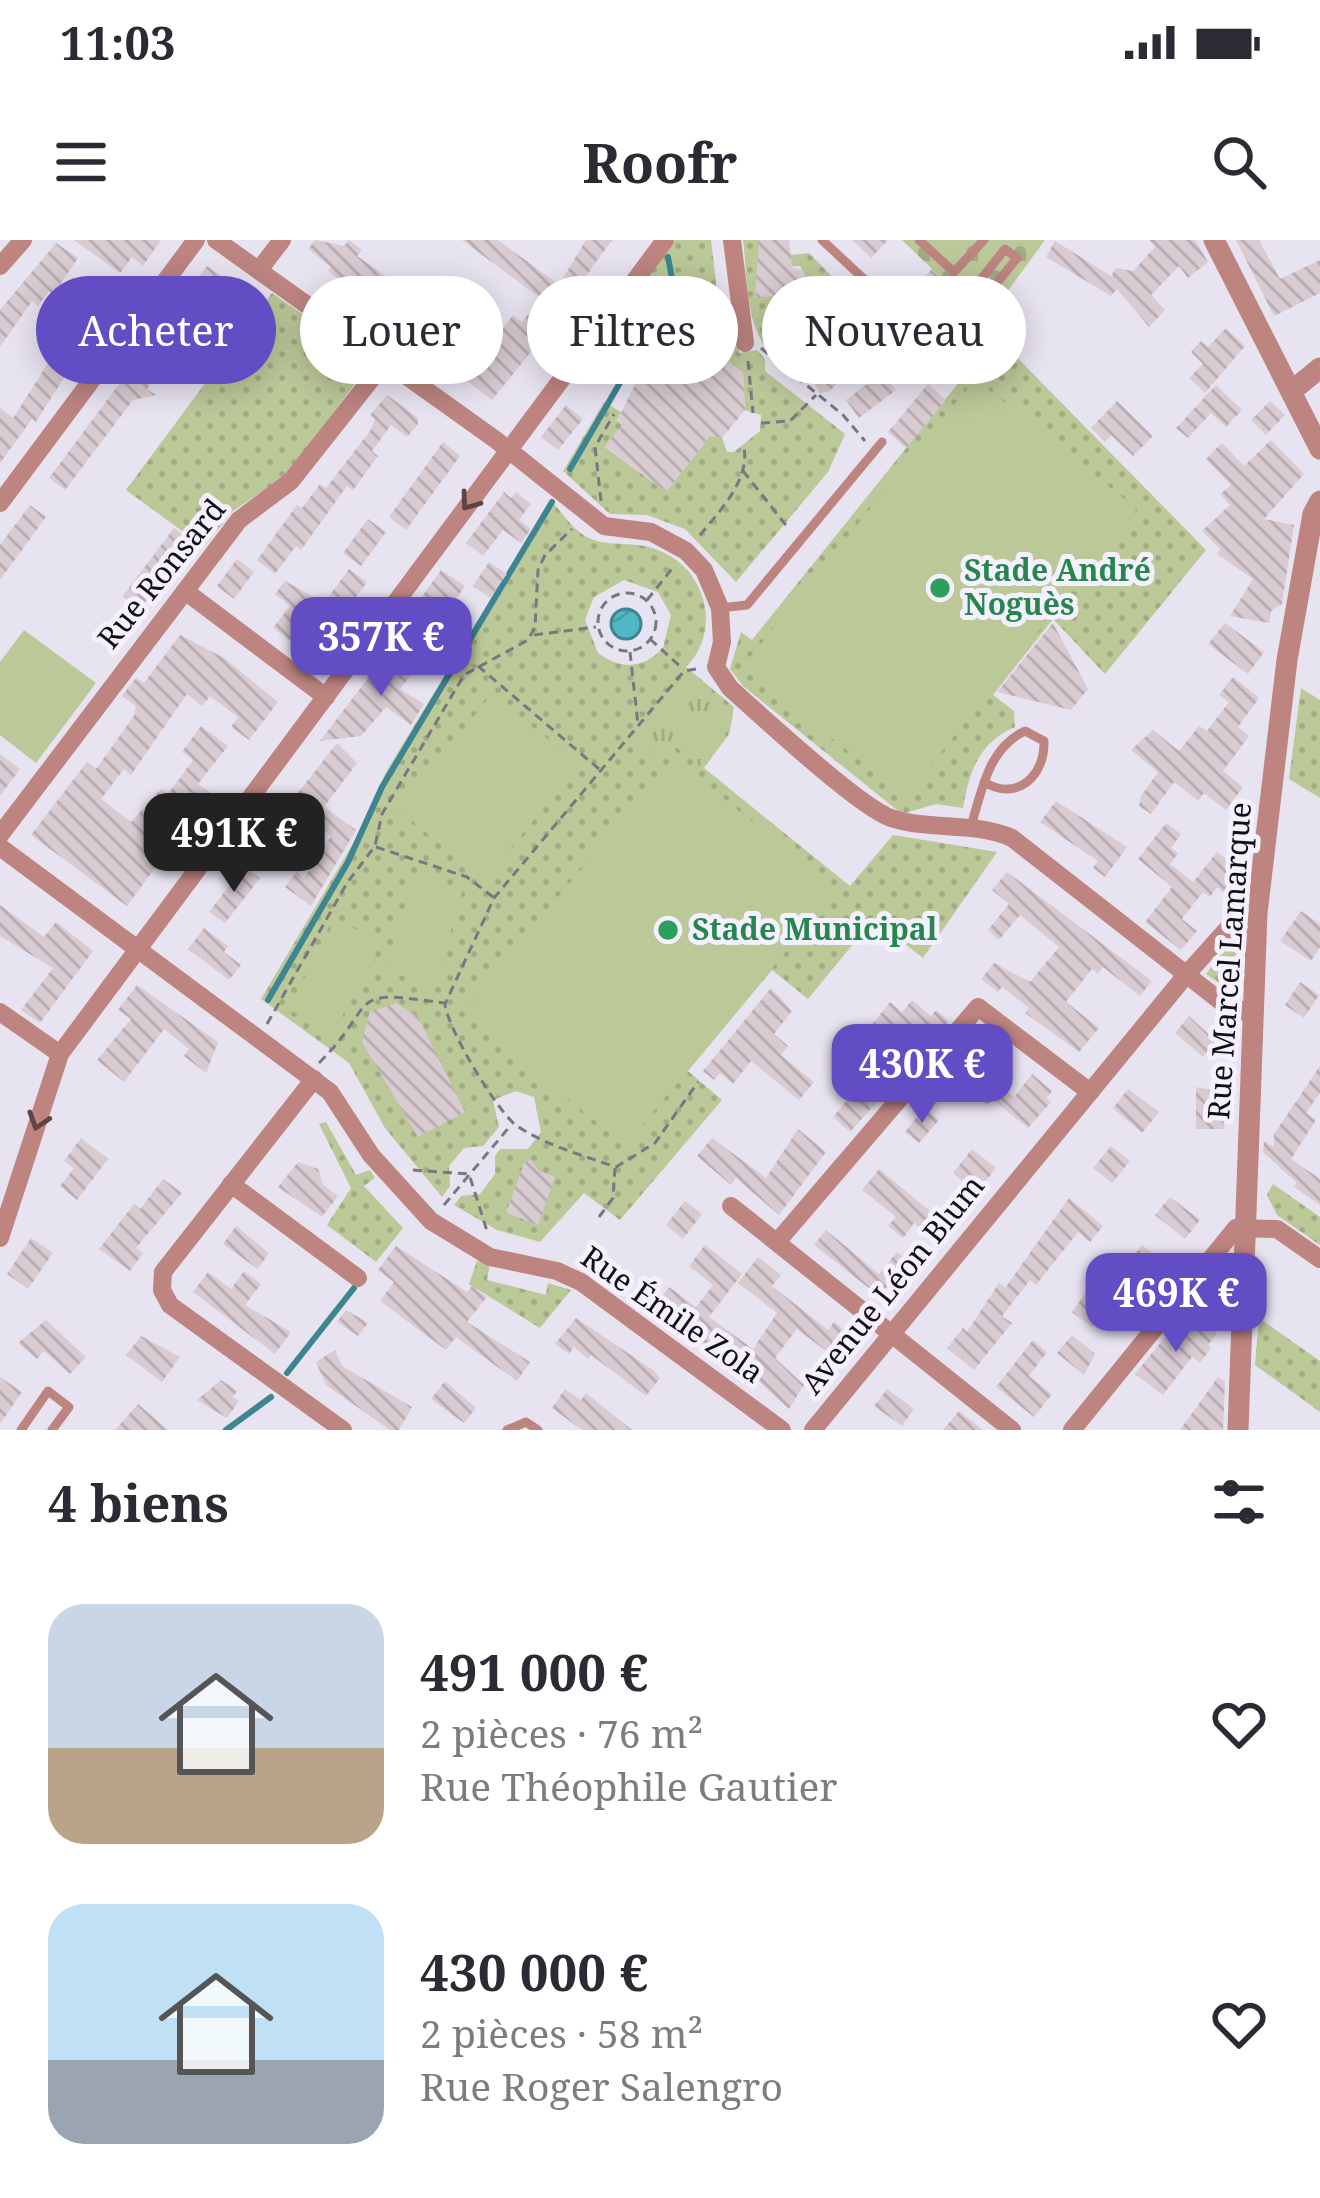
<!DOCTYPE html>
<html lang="fr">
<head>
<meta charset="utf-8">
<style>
  body { margin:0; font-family:"Noto Serif",serif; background:#f2f2f3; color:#2b2b33; height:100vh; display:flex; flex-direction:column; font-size:45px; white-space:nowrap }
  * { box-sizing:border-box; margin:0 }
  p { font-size:39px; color:#7c7c81 }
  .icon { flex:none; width:66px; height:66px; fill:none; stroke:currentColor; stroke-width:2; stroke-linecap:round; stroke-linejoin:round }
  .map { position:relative; height:1190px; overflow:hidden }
  .drawer { display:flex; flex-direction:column; background:#fff; flex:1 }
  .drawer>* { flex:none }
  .banner { position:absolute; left:36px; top:36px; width:1248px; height:108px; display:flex; gap:24px }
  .price { position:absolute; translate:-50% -102px; padding:0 27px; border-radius:24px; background:#624dc5; color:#fff; font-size:39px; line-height:78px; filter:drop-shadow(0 3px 6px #0008) }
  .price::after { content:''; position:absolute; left:50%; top:72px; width:36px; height:27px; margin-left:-18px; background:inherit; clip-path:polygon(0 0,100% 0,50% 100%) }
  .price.selected { background:#222; color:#fff }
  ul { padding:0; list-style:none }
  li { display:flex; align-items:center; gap:36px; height:300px; padding:0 48px }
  li span { display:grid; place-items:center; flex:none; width:336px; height:240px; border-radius:36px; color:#555 }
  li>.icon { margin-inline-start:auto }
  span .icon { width:144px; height:144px; fill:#fffc; stroke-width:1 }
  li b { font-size:51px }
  h2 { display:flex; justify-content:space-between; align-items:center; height:144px; padding:0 48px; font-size:51px }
  .chip { padding:0 42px; border-radius:54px; background:#fff; box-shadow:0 6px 30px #0003; font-size:42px; line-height:108px }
  .chip.selected { background:#624dc5; color:#fff }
  .status { display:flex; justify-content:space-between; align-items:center; height:84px; padding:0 60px; background:#fff; direction:ltr }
  .status svg { height:33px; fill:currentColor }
  header { display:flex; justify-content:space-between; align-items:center; height:156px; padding:0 48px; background:#fff; font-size:54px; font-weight:700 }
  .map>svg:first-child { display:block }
</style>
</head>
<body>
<div class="status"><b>11:03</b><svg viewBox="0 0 49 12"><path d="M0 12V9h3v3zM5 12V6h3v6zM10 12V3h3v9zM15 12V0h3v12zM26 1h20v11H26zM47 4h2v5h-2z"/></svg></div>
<header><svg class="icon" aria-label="menu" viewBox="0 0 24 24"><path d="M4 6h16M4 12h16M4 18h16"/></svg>Roofr<svg class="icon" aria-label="search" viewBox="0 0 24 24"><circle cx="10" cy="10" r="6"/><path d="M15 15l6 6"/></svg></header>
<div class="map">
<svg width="1320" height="1190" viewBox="0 0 1320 1190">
  <defs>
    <pattern id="grass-dots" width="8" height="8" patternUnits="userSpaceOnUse" patternTransform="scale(3)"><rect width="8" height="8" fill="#bbc898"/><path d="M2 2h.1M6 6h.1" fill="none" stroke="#a0ab82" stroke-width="1.8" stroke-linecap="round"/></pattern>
    <pattern id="cemetery-stones" width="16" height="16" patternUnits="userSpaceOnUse" patternTransform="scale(3)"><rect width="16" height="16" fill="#bbc898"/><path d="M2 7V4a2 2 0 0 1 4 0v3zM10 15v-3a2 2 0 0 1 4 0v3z" fill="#a0ab82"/></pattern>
    <pattern id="park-tufts" width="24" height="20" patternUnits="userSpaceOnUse" patternTransform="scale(3)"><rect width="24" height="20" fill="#bbc898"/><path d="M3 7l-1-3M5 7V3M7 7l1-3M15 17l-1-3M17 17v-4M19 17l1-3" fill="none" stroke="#a0ab82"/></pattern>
    <pattern id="water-waves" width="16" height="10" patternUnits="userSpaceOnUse" patternTransform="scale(3)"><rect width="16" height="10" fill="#50b7c5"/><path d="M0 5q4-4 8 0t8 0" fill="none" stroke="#459ca8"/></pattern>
    <pattern id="building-back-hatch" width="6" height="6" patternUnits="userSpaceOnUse" patternTransform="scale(3)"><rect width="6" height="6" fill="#d9cbd2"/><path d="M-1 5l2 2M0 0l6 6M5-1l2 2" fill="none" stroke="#b9adb3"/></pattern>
  </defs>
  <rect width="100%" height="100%" fill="#e8e3f0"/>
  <g fill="url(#grass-dots)" fill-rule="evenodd">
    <polygon points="675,0 711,0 720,76 734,75 739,113 757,110 765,119 765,131 845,194 828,232 736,342 685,289 647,275 610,274 563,231 604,162 621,172 617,180 622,185 605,207 666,252 710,196 722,198 727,212 734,212 760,191 761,175 745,170 743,133 696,97 693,69 659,83 632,133 616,124 611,110 641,73 648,36"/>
    <path d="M743,0H759L762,18L809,13L904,109L859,129L855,123L867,101L855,92L811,132L802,125L806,115L811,117L826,73L805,63L777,107L786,112L781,121C744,99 748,38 743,0ZM800,26L808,43L803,52L755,57L758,28Z"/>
    <polygon points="272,53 371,122 287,235 233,271 204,307 126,250"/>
    <path d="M996,96L1206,310L1105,434L1053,379L993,455L1014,471L1015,487C979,502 969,532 963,568L936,564L902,574L743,446L730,429L741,392L752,400Z"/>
    <path d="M551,260C562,273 575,293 591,299C611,307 634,301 655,309C706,326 723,390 686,427L734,467L729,494L704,528L850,646L893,595L997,612L923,718L886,689L867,687L808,759L772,730L688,831L722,860L620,980L584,953L540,1002L497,990L454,965L461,956L480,954L495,934V916L500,909H528L541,892L534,857L516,851L493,860L499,887L483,906L464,908L449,926L450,946L442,957L385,888L349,823L261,759L358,595L386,532ZM624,340L658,352L671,375L663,408C643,429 621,430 598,413L585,380L594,357Z"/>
    <polygon points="1301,448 1320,460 1320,558 1289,539"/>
    <polygon points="1234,698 1244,699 1235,754 1206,734"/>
    <polygon points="326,882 356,935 370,930 375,938 364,946 403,988 376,1022 327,985 351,948 319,884"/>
    <polygon points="1273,944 1320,977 1320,1005 1277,975 1267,955"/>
    <polygon points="477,1021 490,1024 487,1040 546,1055 548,1043 571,1050 540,1088 469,1044"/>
    <polygon points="1259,1078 1320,1121 1320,1172 1255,1125"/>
  </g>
  <polygon fill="url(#cemetery-stones)" points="902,0 1045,0 986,81"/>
  <polygon fill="url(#park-tufts)" points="686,436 733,474 729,494 703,528 672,504 659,517 634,497"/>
  <g fill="#bbc898">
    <polygon points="975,139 1137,269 905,557 743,426"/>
    <polygon points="24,390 96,443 36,523 0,495 0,422"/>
    <polygon points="492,454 579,524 485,640 398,570"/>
    <polygon points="674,517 836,651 625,906 463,772"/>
    <polygon points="414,635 463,649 435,746 386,731"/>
    <polygon points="336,679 381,703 333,793 288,769"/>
  </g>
  <circle fill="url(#water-waves)" stroke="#3d8590" stroke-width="3" cx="626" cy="384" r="15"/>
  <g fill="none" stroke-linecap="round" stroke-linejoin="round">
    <g stroke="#3d8590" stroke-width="6">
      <polyline points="570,229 665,65 672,38 668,17"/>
      <polyline points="268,760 348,622 382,547 552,262"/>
      <polyline points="287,1133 354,1048"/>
      <polyline points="226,1190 271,1157"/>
    </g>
  </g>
  <g fill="url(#building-back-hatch)">
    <polygon points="74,0 161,0 143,26 132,17 120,33"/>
    <polygon points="315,0 344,6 349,0 362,10 357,16 489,107 513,75 522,82 540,58 462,0 498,0 559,45 586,0 612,0 586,36 590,39 492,160 442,122 448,114 351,42 348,46 328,31 331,27 308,9"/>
    <polygon points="759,0 789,0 792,27 806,32 799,60 826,72 804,126 777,108 797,62 773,65 772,56 755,58"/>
    <polygon points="852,0 888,0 871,18"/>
    <polygon points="1149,0 1195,0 1208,22 1188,38 1179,26 1151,55 1165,70 1149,87 1117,49 1111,56 1046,17 1055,1 1111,36 1116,28 1133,31 1155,7"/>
    <polygon points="1236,0 1259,0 1280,39 1320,20 1320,53 1274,76"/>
    <polygon points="56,3 78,18 53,55 49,51 38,66 32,61 0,107 0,70"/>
    <polygon points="207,26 223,37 149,138 153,141 147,149 156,155 133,160 65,250 49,238"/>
    <polygon points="932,29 978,73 940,112 925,97 940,83 939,65 917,45"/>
    <polygon points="106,38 130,54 104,90 88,79 104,56 97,52"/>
    <polygon points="694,69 696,97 743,133 745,170 722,198 710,196 666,252 605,206 622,185 617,181 649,116 674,80"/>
    <polygon points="75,81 92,93 36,182 32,179 0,223 0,168 13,178"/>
    <polygon points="1226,88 1245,106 1205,153 1189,138 1203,124 1191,112 1201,101 1208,107"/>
    <polygon points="855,91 867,101 866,110 830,151 820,153 812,139"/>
    <polygon points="876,137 879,142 886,137 896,150 859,178 846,160"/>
    <polygon points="928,144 946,160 906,208 888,192"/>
    <polygon points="1216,145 1242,170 1226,187 1211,173 1188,198 1176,188"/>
    <polygon points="387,155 418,178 418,184 407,197 391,185 372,211 378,216 353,250 347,246 301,310 296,306 275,334 257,320 297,265 302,268 320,244 326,248 370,191 375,179 370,175"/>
    <polygon points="1117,161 1153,196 1133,216 1111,195 1105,202 1091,188"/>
    <polygon points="1270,161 1285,175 1266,195 1251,180"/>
    <polygon points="566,165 583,179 558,210 541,197"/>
    <polygon points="1271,200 1304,234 1264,279 1294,285 1282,364 1271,371 1269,383 1230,376 1253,339 1217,314 1220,309 1202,291 1230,265 1220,254 1231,245 1206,219 1222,203 1244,226"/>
    <polygon points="443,202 460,216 406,290 389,277"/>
    <polygon points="504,252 511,258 516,252 531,264 519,280 531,289 521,303 503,290 483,316 466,303"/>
    <polygon points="30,265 46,277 0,340 0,305"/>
    <polygon points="368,279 386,292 361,326 343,313"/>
    <polygon points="174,288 191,300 140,369 123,356"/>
    <polygon points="237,319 254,332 234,359 217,346"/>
    <polygon points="489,322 507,334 490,358 473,346"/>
    <polygon points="349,329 367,342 338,381 326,372 299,407 273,388 290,366 275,354 285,341 324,363"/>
    <polygon points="441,330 465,346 442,379 464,400 454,414 428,394 438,381 416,365"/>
    <polygon points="1053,383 1088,449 1071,470 997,452"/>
    <polygon points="1225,383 1264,412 1248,434 1208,404"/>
    <polygon points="180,395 224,418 278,462 249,500 231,487 238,477 210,456 202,466 187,454 131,535 124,529 101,559 131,582 161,549 168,554 193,520 182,512 201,486 228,506 198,544 210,553 197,571 186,564 144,619 155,628 127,666 31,595 87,522 96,529 134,476 136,466 122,456 136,438 144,443"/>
    <polygon points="414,401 429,412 400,449 424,464 411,485 386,467 361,496 320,501 369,437 379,445"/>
    <polygon points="1233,437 1259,458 1238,487 1249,496 1223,531 1243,547 1226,570 1204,553 1198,561 1174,542 1151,574 1139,566 1141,556 1158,532 1131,510 1153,490 1179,511 1199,486 1207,491 1229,462 1219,455"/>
    <polygon points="337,503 357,523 324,567 356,590 311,666 285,647 297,632 304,638 331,596 302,574 270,614 247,597 276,560 286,568"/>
    <polygon points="0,514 20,529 0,556"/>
    <polygon points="1056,561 1127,607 1105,637 1093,628 1098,621 1040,582"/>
    <polygon points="1166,583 1181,594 1171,608 1178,613 1170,624 1193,642 1217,612 1244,632 1227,655 1217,647 1210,657 1203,652 1182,679 1197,691 1181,710 1145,682 1172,647 1138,619"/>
    <polygon points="244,627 260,638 225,683 209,672"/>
    <polygon points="1007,632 1152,741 1140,756 1103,727 1098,734 1092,729 1066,762 1099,788 1079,812 1025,773 1029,768 1002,747 998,752 981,739 994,723 1030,742 1059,707 1020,675 999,700 988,690 1009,664 992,650"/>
    <polygon points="0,665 44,697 56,682 93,711 40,783 21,770 53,728 0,696"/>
    <polygon points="1301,671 1320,684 1320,707 1311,721 1280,701"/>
    <polygon points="204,688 228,706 224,712 241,725 229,740 188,709"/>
    <polygon points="1300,742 1319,755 1304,778 1285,765"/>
    <polygon points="137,745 218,802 206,833 184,816 189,809 164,789 124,842 97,820 131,779 118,770"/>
    <polygon points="771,748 792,771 774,794 788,806 781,815 814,842 799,860 751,821 733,844 720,833 714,840 703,831"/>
    <polygon points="912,760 931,776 936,770 949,781 850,892 833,877 892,806 870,787 890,762 902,772"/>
    <polygon points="396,763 417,775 465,872 418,897 362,802 370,772"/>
    <polygon points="1189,776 1216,801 1203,817 1175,793"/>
    <polygon points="972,824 1014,857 1032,834 1052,851 1046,858 1051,862 1028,888 992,859 987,865 958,842"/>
    <polygon points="1320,826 1320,853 1306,873 1316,880 1291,919 1320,939 1320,965 1294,947 1297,943 1263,912 1264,901 1274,907 1274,894"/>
    <polygon points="1196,847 1225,853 1224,889 1196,889"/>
    <polygon points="1128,849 1159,872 1142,893 1113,868"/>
    <polygon points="924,868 939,880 919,903 905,892"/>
    <polygon points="798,889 826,912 779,975 736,938 731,945 697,916 712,898 766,938"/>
    <polygon points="81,898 108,919 77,960 60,946 74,928 64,921"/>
    <polygon points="1111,906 1130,921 1112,943 1093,928"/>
    <polygon points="972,909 996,928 982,946 975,940 969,947 953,933"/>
    <polygon points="531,920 539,931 555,937 538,985 506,973 524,923"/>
    <polygon points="298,922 318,929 323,945 338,956 322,977 278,947"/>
    <polygon points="879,929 947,985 934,999 914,983 903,998 888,986 896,977 862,950"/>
    <polygon points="163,939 182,953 136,1008 143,1013 130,1031 99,1009 134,964 140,969"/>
    <polygon points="1170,957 1200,980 1185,999 1155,975"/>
    <polygon points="1069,958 1103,986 1090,1002 1078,992 1036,1045 1030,1040 1002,1076 1012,1083 974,1130 947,1108 963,1088 967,1092 999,1043 1005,1048"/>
    <polygon points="685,961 702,974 683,999 666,985"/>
    <polygon points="236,986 269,1013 258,1029 223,1004"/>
    <polygon points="826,990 879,1034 897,1012 915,1027 897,1050 889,1044 879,1056 814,1005"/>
    <polygon points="31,998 53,1013 28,1049 7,1034"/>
    <polygon points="705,1005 742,1034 709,1077 753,1109 777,1073 738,1043 758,1017 781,1035 772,1046 828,1090 834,1082 852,1096 835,1118 797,1089 775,1118 804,1145 789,1169 741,1125 693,1098 656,1065 669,1047 696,1067 713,1045 689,1026"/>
    <polygon points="1142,1005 1165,1023 1142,1052 1119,1034"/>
    <polygon points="396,1006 467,1052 472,1046 487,1057 467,1082 530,1122 517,1141 456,1097 446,1110 380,1061 394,1042 378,1030"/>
    <polygon points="244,1031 261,1044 245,1065 291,1092 275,1114 193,1052 208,1032 231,1049"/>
    <polygon points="1096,1038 1118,1054 1092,1087 1072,1072"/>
    <polygon points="346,1070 368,1083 358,1096 337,1082"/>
    <polygon points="1194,1076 1217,1093 1208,1105 1211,1108 1200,1123 1192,1117 1163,1155 1135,1134 1171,1090 1179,1096"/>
    <polygon points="576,1078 653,1130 660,1138 646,1156 591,1115 588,1119 574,1107 569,1114 555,1104"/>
    <polygon points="46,1080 86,1117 70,1134 44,1111 37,1119 18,1103"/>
    <polygon points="1072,1095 1095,1114 1084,1135 1057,1113"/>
    <polygon points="141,1096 180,1117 162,1142 126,1115"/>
    <polygon points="1033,1100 1047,1112 1029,1136 1052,1154 1034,1177 996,1147"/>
    <polygon points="335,1110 342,1126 412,1167 399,1190 390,1190 326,1145 316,1122"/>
    <polygon points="0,1137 22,1152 0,1184"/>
    <polygon points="1218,1137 1225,1142 1223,1190 1180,1190"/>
    <polygon points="221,1140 237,1151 233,1157 239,1161 227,1178 197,1160"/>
    <polygon points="445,1141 476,1168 464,1183 431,1159"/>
    <polygon points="565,1149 581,1160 586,1153 632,1190 582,1190 552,1168"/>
    <polygon points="887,1149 914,1169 902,1186 874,1166"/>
    <polygon points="138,1164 168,1190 115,1190"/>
    <polygon points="959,1171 983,1190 943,1190"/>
  </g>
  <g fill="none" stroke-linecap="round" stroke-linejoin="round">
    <g stroke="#7a7780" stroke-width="3" stroke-dasharray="9 6" stroke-linecap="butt">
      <polyline points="761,108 843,175 865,201"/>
      <polyline points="748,121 753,173"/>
      <polyline points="761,183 790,181 816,155"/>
      <polyline points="743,231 789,289"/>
      <polyline points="601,261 595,207 614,174"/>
      <path d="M700,295C719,272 750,240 744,208"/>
      <circle cx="627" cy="382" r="29"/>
      <polyline points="647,360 675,325"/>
      <polyline points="534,395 596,387"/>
      <polyline points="650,399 683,429"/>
      <polyline points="630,412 638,485"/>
      <polyline points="478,426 599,529"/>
      <path d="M696,429L684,431L494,658L445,764C447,788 498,873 517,886C547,906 582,915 616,927L655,903L698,842"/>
      <polyline points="376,607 467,637 493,657"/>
      <polyline points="267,784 347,643 375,606 382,574 464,435 528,400 535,387 538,330 545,315 572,289"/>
      <path d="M319,823C381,761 342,748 444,763"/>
      <polyline points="413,930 469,934 487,991"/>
      <polyline points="444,965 511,885"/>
      <polyline points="599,977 613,958 615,928"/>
    </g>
    <g stroke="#bd8480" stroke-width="9">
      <polyline points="822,0 909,81"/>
      <polyline points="919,0 954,32 984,0"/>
      <polygon points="1005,9 1017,18 982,61 971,52"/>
      <polyline points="720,368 747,365 882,202"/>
      <path d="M971,586C982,551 988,508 1025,491L1044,501C1045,536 1017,562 984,542"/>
      <polyline points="21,1190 48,1151 69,1167 52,1190"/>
      <polyline points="507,1190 526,1182 538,1190"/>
    </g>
    <g stroke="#bd8480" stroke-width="18">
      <path d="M216,0L496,200L604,286L651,292L686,311L704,330L720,368L722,402L716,427L730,448C760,475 859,567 891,578C931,591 973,581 1012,598L1224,764L1251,774"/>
      <polyline points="732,0 745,103"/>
      <polyline points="0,26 23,0"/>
      <polyline points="259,30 282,0"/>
      <polyline points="0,263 196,0"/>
      <polyline points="185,351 326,457"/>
      <polyline points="0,595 239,280 291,241 384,123"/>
      <polyline points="0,607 330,852 371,915 431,981 490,1017 557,1031 581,1042 782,1190"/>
      <polyline points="0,772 60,814"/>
      <polyline points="314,839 163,1032 162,1050 170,1065 343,1190"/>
      <polyline points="231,944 358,1038"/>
      <polyline points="731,966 1012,1190"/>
      <polyline points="0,998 60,814 665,0"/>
      <polyline points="777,1002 978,767 1090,852"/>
      <polyline points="813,1190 1186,735 1238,677 1257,673"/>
      <polyline points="1072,1190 1236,988 1277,989 1320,1019"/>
    </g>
    <g stroke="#bd8480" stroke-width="21">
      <polyline points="1214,0 1320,209"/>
      <polyline points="1293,150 1320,128"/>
      <polyline points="1238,1190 1257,673 1287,420 1313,274 1320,261"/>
    </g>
  </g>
  <defs><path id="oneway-chevron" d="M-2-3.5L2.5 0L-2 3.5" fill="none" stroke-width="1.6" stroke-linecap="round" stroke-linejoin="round" transform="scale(3)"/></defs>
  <g stroke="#5e4445">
    <use href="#oneway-chevron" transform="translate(469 262) rotate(126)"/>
    <use href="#oneway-chevron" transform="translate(38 881) rotate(108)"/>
  </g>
  <g fill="#2e9e5b" stroke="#f5f0fe" stroke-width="4.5">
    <circle cx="940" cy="348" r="12"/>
    <circle cx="668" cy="690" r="12"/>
  </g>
  <g text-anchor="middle" stroke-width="10" stroke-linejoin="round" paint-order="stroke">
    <g font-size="30" font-weight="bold" fill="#27864d" stroke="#f5f0fe" text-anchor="start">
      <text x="964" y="341">Stade André<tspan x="964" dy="34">Noguès</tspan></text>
      <text x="692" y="700">Stade Municipal</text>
    </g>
    <g font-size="30" fill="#110f14" stroke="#f5f0fe">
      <text transform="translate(162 334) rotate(-51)" y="10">Rue Ronsard</text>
      <text transform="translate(1230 721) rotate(-86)" y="10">Rue Marcel Lamarque</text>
      <text transform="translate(893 1045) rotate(-51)" y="10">Avenue Léon Blum</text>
      <text transform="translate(672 1075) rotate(35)" y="10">Rue Émile Zola</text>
    </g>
  </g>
</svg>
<b class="price" style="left:381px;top:459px">357K €</b>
<b class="price selected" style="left:234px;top:655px">491K €</b>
<b class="price" style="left:922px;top:886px">430K €</b>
<b class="price" style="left:1176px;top:1115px">469K €</b>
<div class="banner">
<a class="chip selected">Acheter</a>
<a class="chip">Louer</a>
<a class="chip">Filtres</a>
<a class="chip">Nouveau</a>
</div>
</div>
<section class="drawer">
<h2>4 biens<svg class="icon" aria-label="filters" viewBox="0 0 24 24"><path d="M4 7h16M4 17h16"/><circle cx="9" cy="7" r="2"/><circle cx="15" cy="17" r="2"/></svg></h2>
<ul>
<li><span style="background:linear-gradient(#c9d6e8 60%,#b9a48a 0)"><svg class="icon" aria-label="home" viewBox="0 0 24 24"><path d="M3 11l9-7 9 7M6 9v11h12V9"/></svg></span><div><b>491 000 €</b><p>2 pièces · 76 m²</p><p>Rue Théophile Gautier</p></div><svg class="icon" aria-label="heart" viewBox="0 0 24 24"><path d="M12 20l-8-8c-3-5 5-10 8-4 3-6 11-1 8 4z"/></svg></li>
<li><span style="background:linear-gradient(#bfe0f5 65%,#9aa5b1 0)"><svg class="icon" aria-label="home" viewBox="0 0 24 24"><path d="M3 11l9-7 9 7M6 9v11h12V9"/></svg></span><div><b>430 000 €</b><p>2 pièces · 58 m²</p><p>Rue Roger Salengro</p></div><svg class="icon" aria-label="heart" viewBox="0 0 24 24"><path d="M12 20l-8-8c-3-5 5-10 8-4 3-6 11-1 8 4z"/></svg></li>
</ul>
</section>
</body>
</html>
